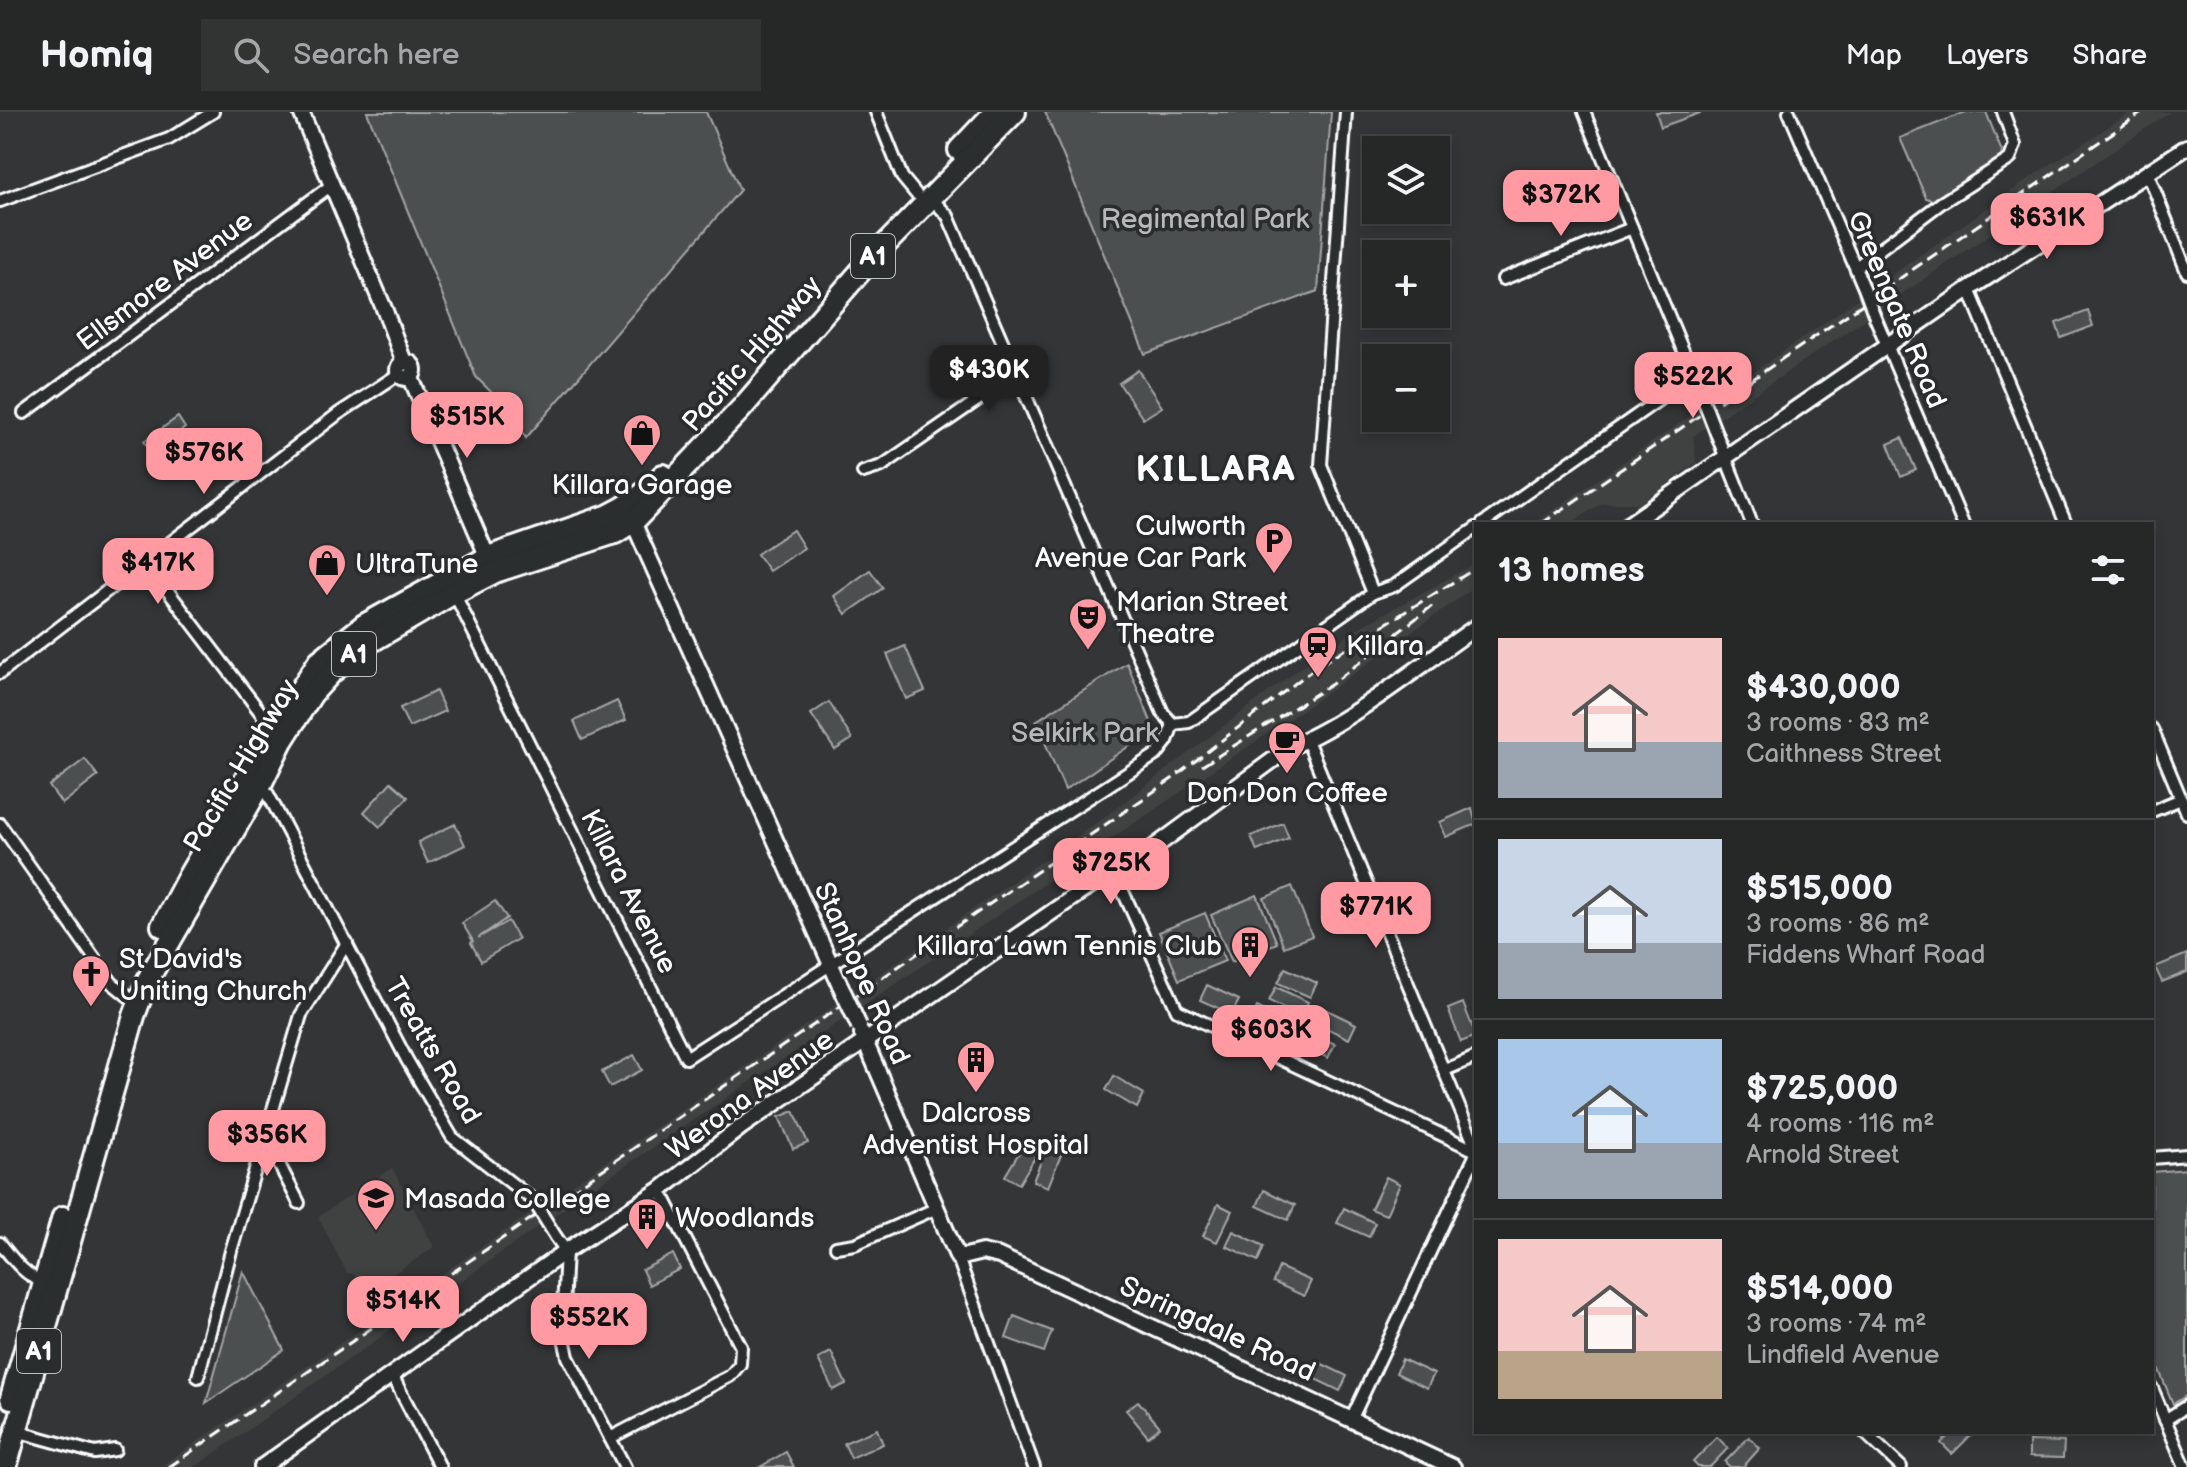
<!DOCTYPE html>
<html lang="en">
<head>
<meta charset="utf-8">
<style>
  body { margin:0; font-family:"Balsamiq Sans",sans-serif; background:#323434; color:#f1f3f6; height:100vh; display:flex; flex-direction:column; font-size:30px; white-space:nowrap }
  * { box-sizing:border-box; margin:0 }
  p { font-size:26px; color:#a4a6a8 }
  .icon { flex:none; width:44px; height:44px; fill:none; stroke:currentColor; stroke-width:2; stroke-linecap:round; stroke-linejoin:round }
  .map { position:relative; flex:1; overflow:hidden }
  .sheet { position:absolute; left:1474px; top:410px; width:680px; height:912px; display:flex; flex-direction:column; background:#262828; border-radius:0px; box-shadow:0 4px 12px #0003,0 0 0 2px #424445 }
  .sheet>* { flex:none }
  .tools { position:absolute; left:1362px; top:24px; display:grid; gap:16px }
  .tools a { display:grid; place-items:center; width:88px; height:88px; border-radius:0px; background:#262828; box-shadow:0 4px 12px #0003,0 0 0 2px #424445; font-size:40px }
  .price { position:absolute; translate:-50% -68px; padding:0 18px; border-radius:16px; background:#ff9aa2; color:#111; font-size:26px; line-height:52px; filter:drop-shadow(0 2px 4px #0008) }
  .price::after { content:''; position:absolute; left:50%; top:48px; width:24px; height:18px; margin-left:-12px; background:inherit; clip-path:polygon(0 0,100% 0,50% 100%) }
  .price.current { background:#222; color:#fff }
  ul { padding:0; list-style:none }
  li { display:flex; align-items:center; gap:24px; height:200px; padding:0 24px }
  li+li { border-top:2px solid #424445 }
  li span { display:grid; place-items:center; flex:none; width:224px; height:160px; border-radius:0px; color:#555 }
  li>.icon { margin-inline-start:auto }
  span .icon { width:96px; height:96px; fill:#fffc; stroke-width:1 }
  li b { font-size:34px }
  h2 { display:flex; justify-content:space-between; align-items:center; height:96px; padding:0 24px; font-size:34px }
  header { display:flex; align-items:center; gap:48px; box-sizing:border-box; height:112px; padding:0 40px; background:#262828; border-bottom:2px solid #424445 }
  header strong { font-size:38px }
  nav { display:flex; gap:44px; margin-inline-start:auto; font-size:28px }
  .search { width:560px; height:72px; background:#323434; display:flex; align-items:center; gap:20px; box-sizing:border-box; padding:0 28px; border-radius:0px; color:#a4a6a8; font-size:30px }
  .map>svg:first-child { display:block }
</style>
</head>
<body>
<header>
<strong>Homiq</strong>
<div class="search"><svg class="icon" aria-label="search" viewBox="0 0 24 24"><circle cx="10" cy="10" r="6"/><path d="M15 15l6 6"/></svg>Search here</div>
<nav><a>Map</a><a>Layers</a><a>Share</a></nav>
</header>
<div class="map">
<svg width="2187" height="1355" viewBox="0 0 2187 1355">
  <rect width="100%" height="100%" fill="#333536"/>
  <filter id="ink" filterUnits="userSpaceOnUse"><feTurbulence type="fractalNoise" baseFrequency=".0125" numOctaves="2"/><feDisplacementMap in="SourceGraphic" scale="16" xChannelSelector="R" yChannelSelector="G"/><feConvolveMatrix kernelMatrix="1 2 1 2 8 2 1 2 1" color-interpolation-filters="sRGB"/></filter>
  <g filter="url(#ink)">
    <g fill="#404243">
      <polygon points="2131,0 2170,0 1693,324 1696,351 1641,391 1602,391 1570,412 1533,412 1727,279 2030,66"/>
      <polygon points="1476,451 1476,474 1320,586 618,1059 195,1355 160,1355 876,865 1102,707 1296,559 1362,514"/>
      <polygon points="392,1056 434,1135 364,1182 354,1162 347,1161 318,1105"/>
    </g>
    <g fill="#4c4f50" stroke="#a6a7a8" stroke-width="2">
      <polygon points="367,0 706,0 740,78 526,326 502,291 476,265"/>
      <polygon points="1045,0 1331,0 1318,179 1145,242"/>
      <polygon points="1656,0 1700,0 1700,1 1661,15"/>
      <polygon points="1966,0 1986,0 2002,40 2001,44 1935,89 1926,86 1900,26"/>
      <polygon points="2088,199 2093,214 2061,226 2056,211"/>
      <polygon points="1138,258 1162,295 1143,307 1119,271"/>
      <polygon points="178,305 185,316 151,340 144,329"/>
      <polygon points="1902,326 1916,358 1901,365 1888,332"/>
      <polygon points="793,418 804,436 769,459 757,442"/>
      <polygon points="870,458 883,476 846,502 834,484"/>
      <polygon points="905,534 925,579 906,587 887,542"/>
      <polygon points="1127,551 1154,617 1065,678 1036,609"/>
      <polygon points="436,579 445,599 409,615 400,596"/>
      <polygon points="617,589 626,608 582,628 574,609"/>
      <polygon points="829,590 852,627 835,638 811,602"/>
      <polygon points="85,647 98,664 62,692 49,674"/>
      <polygon points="391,670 408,685 380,715 364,700"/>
      <polygon points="1472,696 1476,712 1446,725 1440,710"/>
      <polygon points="1283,711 1289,726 1257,739 1251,724"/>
      <polygon points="455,712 465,733 428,751 418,730"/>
      <polygon points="1292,774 1312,824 1284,835 1264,786"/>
      <polygon points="1257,783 1277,831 1232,850 1211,803"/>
      <polygon points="495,789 507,806 478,826 508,809 518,827 481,849 471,831 473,829 462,811"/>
      <polygon points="1205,801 1225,849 1179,868 1159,820"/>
      <polygon points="2187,842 2187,860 2162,870 2155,855"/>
      <polygon points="1285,856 1317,871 1310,885 1278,871"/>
      <polygon points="1207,873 1239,888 1232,902 1200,888"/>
      <polygon points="1276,875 1308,890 1301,904 1269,889"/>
      <polygon points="1463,891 1476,924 1461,930 1448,897"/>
      <polygon points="1257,895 1288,910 1282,924 1250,910"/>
      <polygon points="1325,897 1356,912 1349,927 1318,912"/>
      <polygon points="1304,917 1335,932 1328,946 1297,932"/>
      <polygon points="634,943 642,958 610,975 602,960"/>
      <polygon points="1114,964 1144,982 1137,996 1106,978"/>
      <polygon points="794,999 808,1031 793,1037 779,1005"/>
      <polygon points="1023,1034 1037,1042 1019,1072 1005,1064"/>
      <polygon points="1046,1037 1061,1043 1048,1075 1033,1069"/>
      <polygon points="2187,1057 2187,1283 2173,1292 2152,1241 2152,1060"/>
      <polygon points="1386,1065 1400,1072 1386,1103 1371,1097"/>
      <polygon points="1264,1078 1295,1093 1288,1108 1257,1094"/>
      <polygon points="1218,1092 1232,1099 1217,1130 1203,1124"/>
      <polygon points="1344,1096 1375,1111 1369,1125 1337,1111"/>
      <polygon points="1233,1119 1264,1134 1258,1149 1226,1134"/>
      <polygon points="673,1142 680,1157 649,1173 642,1158"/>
      <polygon points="1279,1155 1311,1169 1304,1184 1273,1170"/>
      <polygon points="243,1159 284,1238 206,1291"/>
      <polygon points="1014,1204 1052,1219 1044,1240 1006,1226"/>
      <polygon points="831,1240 846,1272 833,1278 818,1247"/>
      <polygon points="1402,1247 1434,1262 1427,1276 1396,1261"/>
      <polygon points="1316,1249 1347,1264 1340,1279 1309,1264"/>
      <polygon points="1138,1289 1160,1315 1148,1325 1126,1298"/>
      <polygon points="877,1317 883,1332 851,1346 844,1331"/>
      <polygon points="1952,1320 1974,1320 1952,1342 1941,1331"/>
      <polygon points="1717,1325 1728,1336 1710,1355 1698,1355 1693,1350"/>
      <polygon points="1749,1325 1760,1336 1743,1355 1730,1355 1725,1350"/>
      <polygon points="2029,1329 2064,1330 2063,1346 2029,1345"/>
      <polygon points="786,1340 794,1355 760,1355"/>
    </g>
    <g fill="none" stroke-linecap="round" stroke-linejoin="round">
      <g stroke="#fff" stroke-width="16">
        <g id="street">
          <polyline points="876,0 902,65 916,82"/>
          <polyline points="1346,0 1321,353 1373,481"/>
          <polyline points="1584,0 1701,282"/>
          <polyline points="1789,0 1864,176"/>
          <polyline points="2148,62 2187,160"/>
          <polyline points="931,86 948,104 1163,601 1173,612"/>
          <polyline points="0,89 169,27 213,0"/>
          <polyline points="1856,155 1941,91 2010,47 2015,33 2003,0"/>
          <polyline points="1503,167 1632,116"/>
          <polyline points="1969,177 2066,412"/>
          <polyline points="1875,205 1963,412"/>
          <polyline points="24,301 333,72"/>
          <polyline points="1716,321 1752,412"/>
          <polyline points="863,360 882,354 1017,261"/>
          <polyline points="1482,412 1694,263"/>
          <polyline points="145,449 274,618"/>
          <polyline points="454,481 686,946 1157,642 1167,629 1173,612"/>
          <polyline points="0,561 338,302 399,262"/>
          <polyline points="1173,612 1189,610 1373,481 1394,474 1476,416"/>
          <polyline points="2152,617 2187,701"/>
          <polyline points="1307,628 1476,1036"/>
          <polyline points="259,671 268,682 407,948 452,1025 533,1088"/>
          <polyline points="2152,699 2181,687"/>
          <polyline points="0,712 112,871 128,884"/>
          <polyline points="1115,762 1177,898 1476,1039"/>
          <polyline points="1445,958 1476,945"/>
          <polyline points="265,1025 299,1091"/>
          <polyline points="2152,1046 2187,1043"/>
          <polyline points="556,1125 566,1139 562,1216 568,1245 625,1355"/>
          <path d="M0,1131C14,1148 23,1162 44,1171"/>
          <polyline points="836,1135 855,1132 937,1096"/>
          <polyline points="958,1146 1034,1355"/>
          <polyline points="392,1263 440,1355"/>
          <polyline points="198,1265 231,1139 301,903 347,831"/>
          <polyline points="2152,1276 2185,1355"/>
          <polyline points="1352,1306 1476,1042"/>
          <polyline points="2165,1308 2187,1294"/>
          <polyline points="16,1319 95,1341 115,1338"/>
          <polyline points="1864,1320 1901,1355"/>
          <polyline points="610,1326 730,1264 740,1252 741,1235 660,1078"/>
        </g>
      </g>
      <g stroke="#fff" stroke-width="20">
        <g id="secondary">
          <polyline points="301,0 385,199 404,250"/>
          <circle cx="406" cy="258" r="8"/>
          <polyline points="411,266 491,453"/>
          <polyline points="630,403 840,873"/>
          <polyline points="1629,412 1969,177 2187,35"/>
          <polyline points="862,922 958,1146 982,1140 999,1144 1453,1355"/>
          <path d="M262,1355L566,1139L660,1078L741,1015L1094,771L1145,742L1292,634C1355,607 1419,554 1476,515"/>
        </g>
      </g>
      <g stroke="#fff" stroke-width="26">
        <g id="highway">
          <polyline points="959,38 995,0"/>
          <path d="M162,814L188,765L274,618L319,549L364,513L488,445L607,404C629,394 647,381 663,363"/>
          <polyline points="11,1286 63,1105"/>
          <polyline points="6,1355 134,904 147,869 261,672 282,629 312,582 332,560 372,529 454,481 495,460 615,421 634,409 741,297 873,145 1015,0"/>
        </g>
      </g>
      <use href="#street" stroke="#2a2d2e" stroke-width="10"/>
      <use href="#secondary" stroke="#2a2d2e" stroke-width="14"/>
      <use href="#highway" stroke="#2a2d2e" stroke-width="20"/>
      <g stroke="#fff" stroke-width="3" stroke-dasharray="12 6" stroke-linecap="butt">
        <polyline points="1541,412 2143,0"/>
        <polyline points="1202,654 1332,572 1432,494"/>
        <polyline points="169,1355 1172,667 1316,555 1476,456"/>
      </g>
      <g stroke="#fff" stroke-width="16" stroke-linecap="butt">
        <g id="street-bridge">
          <polyline points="1864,176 1875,205"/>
          <polyline points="1701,282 1716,321"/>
          <polyline points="533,1088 556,1125"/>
        </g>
      </g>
      <g stroke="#fff" stroke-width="20" stroke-linecap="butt">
        <polyline id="secondary-bridge" points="840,873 859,914"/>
      </g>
      <use href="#street-bridge" stroke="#2a2d2e" stroke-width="10"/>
      <use href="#secondary-bridge" stroke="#2a2d2e" stroke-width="14"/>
    </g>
  </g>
  <defs>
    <g id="shop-pin" transform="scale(2)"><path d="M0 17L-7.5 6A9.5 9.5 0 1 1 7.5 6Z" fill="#ff9aa2" stroke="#2a2d2e"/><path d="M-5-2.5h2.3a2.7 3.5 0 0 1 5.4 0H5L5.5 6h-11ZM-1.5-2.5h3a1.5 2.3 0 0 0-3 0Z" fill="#111"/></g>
    <g id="parking-pin" transform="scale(2)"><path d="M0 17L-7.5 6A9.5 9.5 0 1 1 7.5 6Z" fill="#ff9aa2" stroke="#2a2d2e"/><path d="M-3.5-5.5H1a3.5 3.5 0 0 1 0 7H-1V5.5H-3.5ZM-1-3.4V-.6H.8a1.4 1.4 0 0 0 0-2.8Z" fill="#111"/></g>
    <g id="theatre-pin" transform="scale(2)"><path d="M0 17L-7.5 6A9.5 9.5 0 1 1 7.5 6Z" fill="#ff9aa2" stroke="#2a2d2e"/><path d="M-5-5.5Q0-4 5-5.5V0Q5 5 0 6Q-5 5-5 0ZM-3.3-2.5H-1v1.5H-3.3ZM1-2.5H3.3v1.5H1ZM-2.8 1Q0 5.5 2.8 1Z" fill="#111"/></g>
    <g id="station-pin" transform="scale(2)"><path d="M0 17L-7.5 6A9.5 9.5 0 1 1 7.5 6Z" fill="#ff9aa2" stroke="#2a2d2e"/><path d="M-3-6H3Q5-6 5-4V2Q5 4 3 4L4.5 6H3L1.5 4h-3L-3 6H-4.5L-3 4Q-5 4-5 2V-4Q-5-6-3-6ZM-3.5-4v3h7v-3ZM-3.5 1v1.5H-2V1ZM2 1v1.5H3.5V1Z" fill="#111"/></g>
    <g id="cafe-pin" transform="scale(2)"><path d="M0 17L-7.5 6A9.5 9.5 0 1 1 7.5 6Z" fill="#ff9aa2" stroke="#2a2d2e"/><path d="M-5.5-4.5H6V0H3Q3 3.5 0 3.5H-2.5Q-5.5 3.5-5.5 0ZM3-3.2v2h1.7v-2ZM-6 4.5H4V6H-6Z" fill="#111"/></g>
    <g id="building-pin" transform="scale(2)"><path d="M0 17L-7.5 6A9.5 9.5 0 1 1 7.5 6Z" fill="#ff9aa2" stroke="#2a2d2e"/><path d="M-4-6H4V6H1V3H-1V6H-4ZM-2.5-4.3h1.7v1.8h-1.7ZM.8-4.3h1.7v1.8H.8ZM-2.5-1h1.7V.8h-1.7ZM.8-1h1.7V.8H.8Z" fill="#111"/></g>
    <g id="church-pin" transform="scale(2)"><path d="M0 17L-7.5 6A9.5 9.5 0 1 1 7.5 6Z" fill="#ff9aa2" stroke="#2a2d2e"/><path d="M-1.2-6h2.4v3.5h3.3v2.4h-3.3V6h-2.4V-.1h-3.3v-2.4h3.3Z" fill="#111"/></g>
    <g id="school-pin" transform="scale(2)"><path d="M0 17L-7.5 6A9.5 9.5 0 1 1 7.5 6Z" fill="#ff9aa2" stroke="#2a2d2e"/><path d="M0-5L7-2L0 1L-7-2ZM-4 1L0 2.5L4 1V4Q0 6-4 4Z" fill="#111"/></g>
  </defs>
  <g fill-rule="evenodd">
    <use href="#shop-pin" x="642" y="321"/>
    <use href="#parking-pin" x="1274" y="429"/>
    <use href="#shop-pin" x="327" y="451"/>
    <use href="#theatre-pin" x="1088" y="505"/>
    <use href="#station-pin" x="1318" y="533"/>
    <use href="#cafe-pin" x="1287" y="629"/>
    <use href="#building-pin" x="1250" y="833"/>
    <use href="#church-pin" x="91" y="862"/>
    <use href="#building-pin" x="976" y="948"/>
    <use href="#school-pin" x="376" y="1086"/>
    <use href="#building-pin" x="647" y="1105"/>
  </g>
  <g text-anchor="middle" stroke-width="7" stroke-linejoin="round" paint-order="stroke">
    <g fill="#2a2d2e" stroke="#bfc0c0" stroke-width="2">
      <rect x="851" y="122" width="44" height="44" rx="6"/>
      <rect x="332" y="520" width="44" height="44" rx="6"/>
      <rect x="17" y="1217" width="44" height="44" rx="6"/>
    </g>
    <g font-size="26" font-weight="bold" fill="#fff">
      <text x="873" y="153">A1</text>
      <text x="354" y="551">A1</text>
      <text x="39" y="1248">A1</text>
    </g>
    <g font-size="28" fill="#b7b9b9" stroke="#2a2d2e">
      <text x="1205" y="116">Regimental Park</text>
      <text x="1085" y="630">Selkirk Park</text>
    </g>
    <g font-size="28" fill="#fff" stroke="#2a2d2e">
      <text transform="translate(164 168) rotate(-37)" y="10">Ellsmore Avenue</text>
      <text transform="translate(1898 197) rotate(67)" y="10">Greengate Road</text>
      <text transform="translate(751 241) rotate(-49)" y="10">Pacific Highway</text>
      <text transform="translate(240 653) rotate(-59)" y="10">Pacific Highway</text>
      <text transform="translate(630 779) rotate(63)" y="10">Killara Avenue</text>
      <text transform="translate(863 861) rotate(66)" y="10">Stanhope Road</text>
      <text transform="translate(434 938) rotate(60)" y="10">Treatts Road</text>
      <text transform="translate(749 982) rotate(-36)" y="10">Werona Avenue</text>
      <text transform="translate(1218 1216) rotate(25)" y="10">Springdale Road</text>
    </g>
    <g font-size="28" fill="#fff" stroke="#2a2d2e" text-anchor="start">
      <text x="642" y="382" text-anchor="middle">Killara Garage</text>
      <text x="1246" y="423" text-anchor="end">Culworth<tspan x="1246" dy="32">Avenue Car Park</tspan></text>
      <text x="355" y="461">UltraTune</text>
      <text x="1116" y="499">Marian Street<tspan x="1116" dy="32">Theatre</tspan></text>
      <text x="1346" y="543">Killara</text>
      <text x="1287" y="690" text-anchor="middle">Don Don Coffee</text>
      <text x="1222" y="843" text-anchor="end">Killara Lawn Tennis Club</text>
      <text x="119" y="856">St David's<tspan x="119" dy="32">Uniting Church</tspan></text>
      <text x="976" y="1010" text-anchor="middle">Dalcross<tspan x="976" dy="32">Adventist Hospital</tspan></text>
      <text x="404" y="1096">Masada College</text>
      <text x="675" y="1115">Woodlands</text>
    </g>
    <g font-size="36" font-weight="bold" letter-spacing="2" fill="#fff" stroke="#2a2d2e">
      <text x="1216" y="369">KILLARA</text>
    </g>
  </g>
</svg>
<div class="tools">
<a><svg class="icon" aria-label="layers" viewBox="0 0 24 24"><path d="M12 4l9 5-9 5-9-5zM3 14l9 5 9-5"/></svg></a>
<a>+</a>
<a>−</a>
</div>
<b class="price" style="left:1561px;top:126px">$372K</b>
<b class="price" style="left:2047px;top:149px">$631K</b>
<b class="price current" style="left:989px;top:301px">$430K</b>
<b class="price" style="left:1693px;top:308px">$522K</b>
<b class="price" style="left:467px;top:348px">$515K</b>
<b class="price" style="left:204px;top:384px">$576K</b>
<b class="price" style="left:158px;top:494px">$417K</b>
<b class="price" style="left:1111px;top:794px">$725K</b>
<b class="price" style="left:1376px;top:838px">$771K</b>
<b class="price" style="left:1271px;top:961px">$603K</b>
<b class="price" style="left:267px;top:1066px">$356K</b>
<b class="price" style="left:403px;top:1232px">$514K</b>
<b class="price" style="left:589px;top:1249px">$552K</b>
<section class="sheet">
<h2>13 homes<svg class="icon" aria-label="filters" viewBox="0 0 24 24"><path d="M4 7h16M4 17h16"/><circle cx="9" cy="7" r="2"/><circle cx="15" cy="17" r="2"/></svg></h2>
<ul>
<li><span style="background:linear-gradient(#f6c9c9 65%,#9aa5b1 0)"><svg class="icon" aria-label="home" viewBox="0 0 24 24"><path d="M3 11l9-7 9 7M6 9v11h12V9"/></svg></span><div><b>$430,000</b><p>3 rooms · 83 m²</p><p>Caithness Street</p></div></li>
<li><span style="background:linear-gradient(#c9d6e8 65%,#9aa5b1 0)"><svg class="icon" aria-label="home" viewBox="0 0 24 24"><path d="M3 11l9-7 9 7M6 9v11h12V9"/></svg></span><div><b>$515,000</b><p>3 rooms · 86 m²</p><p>Fiddens Wharf Road</p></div></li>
<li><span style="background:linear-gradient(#a9c7e8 65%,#9aa5b1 0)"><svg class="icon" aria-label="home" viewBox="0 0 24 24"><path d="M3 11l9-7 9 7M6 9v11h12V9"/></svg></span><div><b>$725,000</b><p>4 rooms · 116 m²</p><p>Arnold Street</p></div></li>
<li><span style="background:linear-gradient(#f6c9c9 70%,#b9a48a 0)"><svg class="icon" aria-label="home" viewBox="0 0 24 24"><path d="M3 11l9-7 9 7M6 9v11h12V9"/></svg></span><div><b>$514,000</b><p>3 rooms · 74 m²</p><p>Lindfield Avenue</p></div></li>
</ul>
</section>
</div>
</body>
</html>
